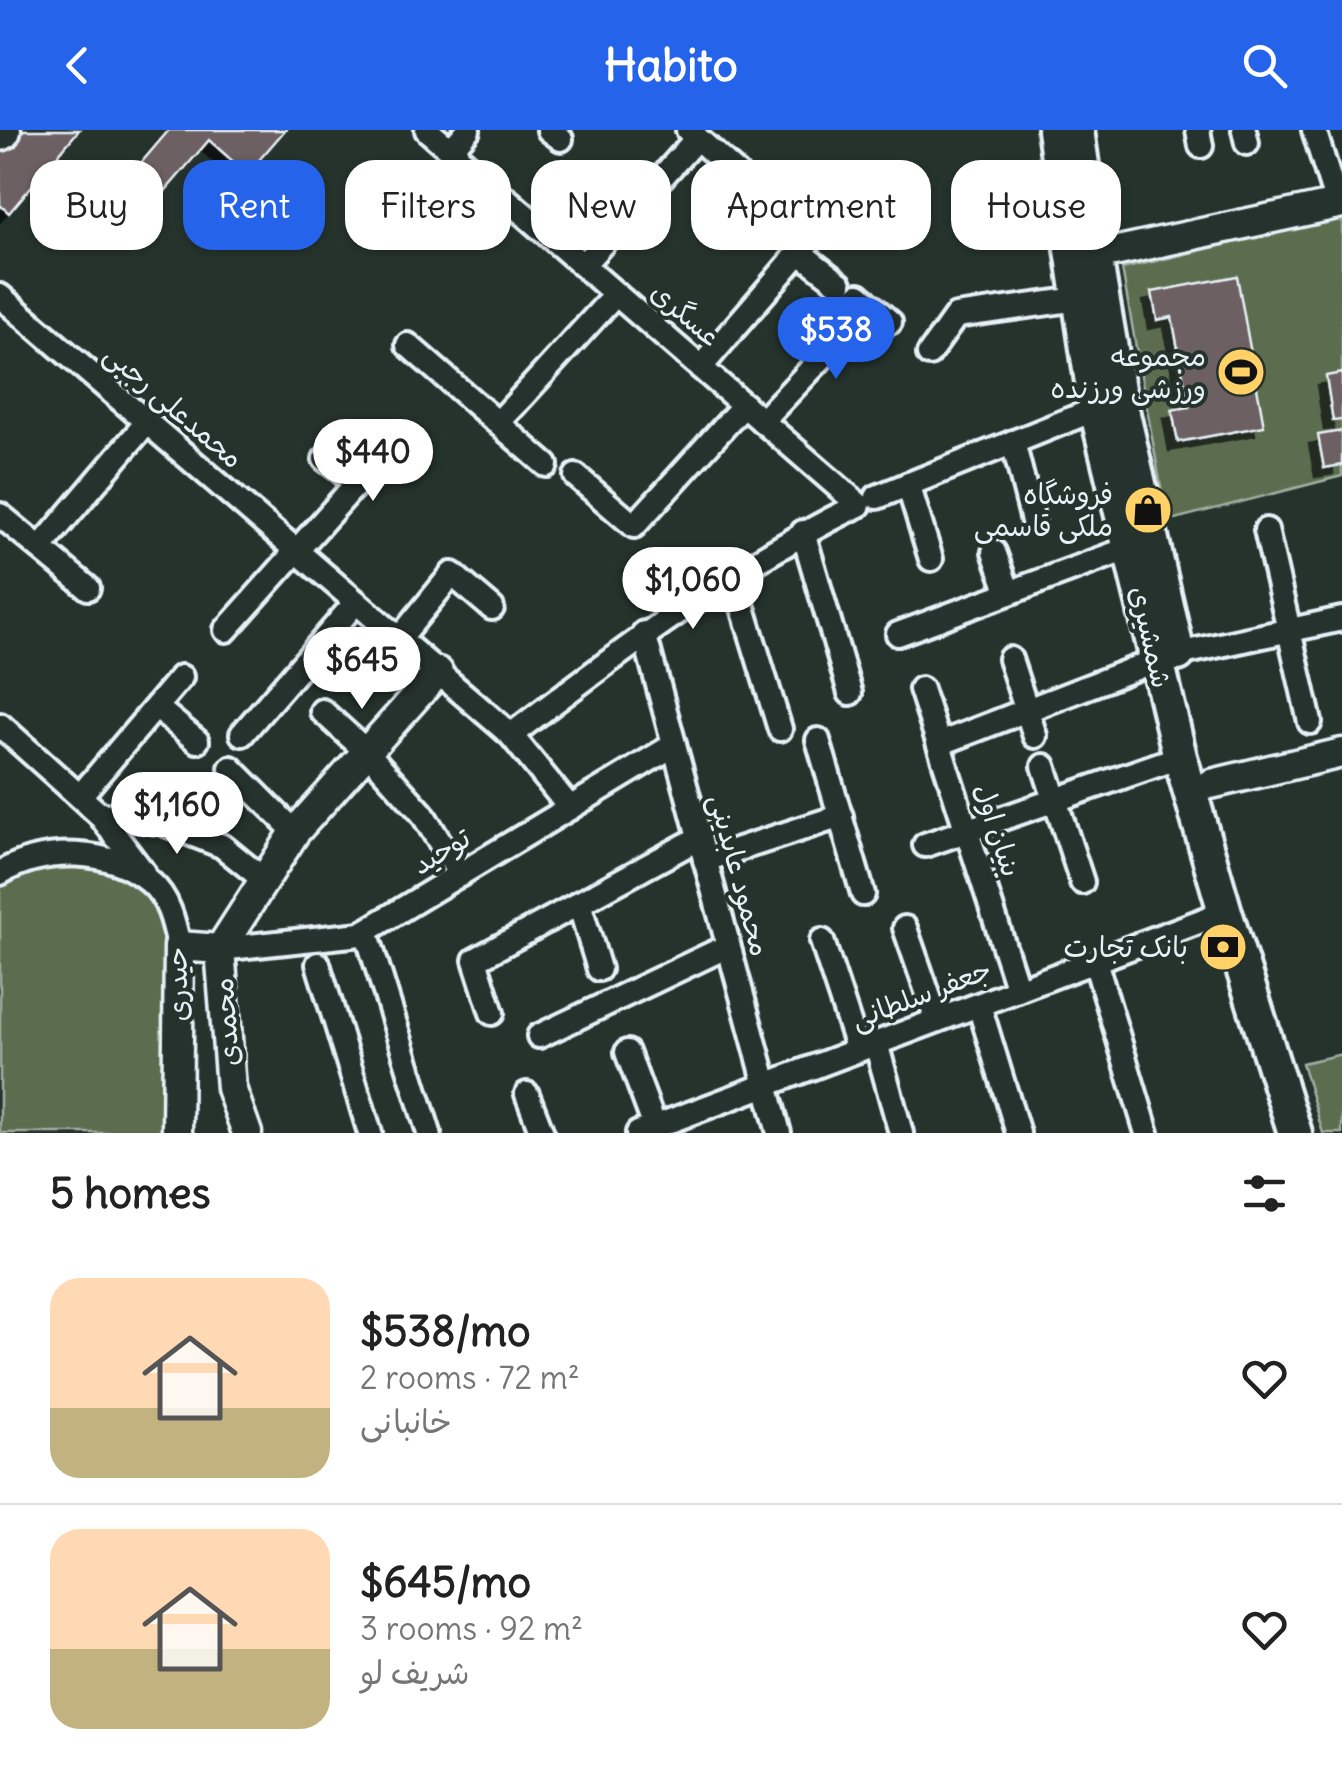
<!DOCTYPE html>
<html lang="en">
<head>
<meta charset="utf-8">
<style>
  body { margin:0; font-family:Delius,"Playpen Sans Arabic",sans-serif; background:#f2f2f2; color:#222; height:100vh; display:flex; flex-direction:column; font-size:38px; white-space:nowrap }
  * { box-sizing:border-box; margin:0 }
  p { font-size:32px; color:#767676 }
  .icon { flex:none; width:55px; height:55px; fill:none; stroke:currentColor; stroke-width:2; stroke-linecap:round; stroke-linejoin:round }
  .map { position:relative; height:1003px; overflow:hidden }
  .panel { display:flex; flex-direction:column; background:#fff; flex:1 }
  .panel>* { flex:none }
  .banner { position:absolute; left:30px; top:30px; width:1282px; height:90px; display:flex; gap:20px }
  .price { position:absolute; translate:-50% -85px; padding:0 22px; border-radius:35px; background:#fff; color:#222; font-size:32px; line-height:65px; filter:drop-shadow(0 2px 5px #0008) }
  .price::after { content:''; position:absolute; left:50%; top:60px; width:30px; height:22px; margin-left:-15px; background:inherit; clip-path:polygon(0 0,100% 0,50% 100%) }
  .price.on { background:#2563eb; color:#fff }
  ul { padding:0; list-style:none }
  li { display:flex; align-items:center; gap:30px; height:250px; padding:0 50px }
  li+li { border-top:2px solid #e0e0e0 }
  li span { display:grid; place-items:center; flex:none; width:280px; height:200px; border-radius:30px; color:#555 }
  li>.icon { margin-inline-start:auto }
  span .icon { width:120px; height:120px; fill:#fffc; stroke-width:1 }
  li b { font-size:42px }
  h2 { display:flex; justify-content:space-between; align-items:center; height:120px; padding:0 50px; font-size:42px }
  .chip { padding:0 35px; border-radius:30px; background:#fff; box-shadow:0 2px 8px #0004; font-size:35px; line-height:90px }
  .chip.on { background:#2563eb; color:#fff }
  header { display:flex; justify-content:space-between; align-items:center; height:130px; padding:0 50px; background:#2563eb; color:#fff; font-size:45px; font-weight:700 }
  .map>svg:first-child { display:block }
</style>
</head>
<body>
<header><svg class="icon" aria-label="back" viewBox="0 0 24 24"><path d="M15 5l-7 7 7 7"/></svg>Habito<svg class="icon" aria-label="search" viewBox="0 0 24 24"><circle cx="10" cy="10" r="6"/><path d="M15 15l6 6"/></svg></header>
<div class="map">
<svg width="1342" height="1003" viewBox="0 0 1342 1003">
  <defs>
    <filter id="shadow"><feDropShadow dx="-9" dy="9" stdDeviation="0" flood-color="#0009"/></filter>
  </defs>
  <rect width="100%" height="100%" fill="#26332d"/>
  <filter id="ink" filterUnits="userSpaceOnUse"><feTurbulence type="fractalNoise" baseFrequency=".01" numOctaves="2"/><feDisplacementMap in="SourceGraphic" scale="20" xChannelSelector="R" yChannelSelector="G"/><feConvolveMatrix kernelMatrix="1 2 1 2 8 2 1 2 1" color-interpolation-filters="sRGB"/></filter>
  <g filter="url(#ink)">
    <g fill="#5b6d4f" stroke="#a2afa4" stroke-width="2.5">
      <polygon points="1342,87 1342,346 1167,391 1122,139"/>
      <path d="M61,733C80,735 102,736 121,744C135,751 151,767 159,781C175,813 165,960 165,1003H0V756L23,740Z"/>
      <polygon points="1342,924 1342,1003 1323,1003 1302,933"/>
    </g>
    <g fill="#6c6064" stroke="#e8f1f8" stroke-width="2.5" filter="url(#shadow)">
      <polygon points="23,0 79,0 9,83 0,75 0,23 16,17"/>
      <polygon points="169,0 285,0 247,44 209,10 130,102 101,80"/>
      <polygon points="1237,146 1264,296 1178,312 1172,280 1189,277 1172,187 1157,190 1152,162"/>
      <polygon points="1342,243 1342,290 1333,291 1326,246"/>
      <polygon points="1342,301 1342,335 1324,338 1318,305"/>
    </g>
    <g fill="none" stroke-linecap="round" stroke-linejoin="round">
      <g stroke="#e8f1f8" stroke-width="30">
        <g id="minor">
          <path d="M427,0L859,375C733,437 622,520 511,605"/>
          <polyline points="549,0 561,9"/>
          <polyline points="688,0 737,44"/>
          <polyline points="1198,0 1201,16"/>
          <polyline points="1244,0 1247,13"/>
          <polyline points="1314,0 1337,74"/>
          <polyline points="451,20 468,0"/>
          <polyline points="799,122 840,154"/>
          <polyline points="583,135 697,8"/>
          <polyline points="859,165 890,192"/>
          <polyline points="0,166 511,605 570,678"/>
          <polyline points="408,215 546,335"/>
          <polyline points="929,224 956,186 1078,169"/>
          <polyline points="701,237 814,105 777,73"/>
          <polyline points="762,291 871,176"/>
          <polyline points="499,292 616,164"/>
          <polyline points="1013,312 1033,391"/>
          <polyline points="576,346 634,396 744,275"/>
          <polyline points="908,354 931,429"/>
          <polyline points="877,367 1096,279"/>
          <polyline points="0,385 88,458"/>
          <polyline points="1266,400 1310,592"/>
          <polyline points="803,402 850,563"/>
          <polyline points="40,418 147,292"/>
          <polyline points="994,422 1009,463"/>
          <polyline points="733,445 780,599"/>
          <polyline points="226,500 357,353 325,329"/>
          <polyline points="644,503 779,1003"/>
          <polyline points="898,504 1130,418"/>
          <polyline points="399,509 452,444 492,478"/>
          <polyline points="1178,524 1342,489"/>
          <polyline points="1010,529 1035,606"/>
          <polyline points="921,559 1018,860"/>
          <polyline points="156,577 197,611"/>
          <polyline points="322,581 367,622 422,683 460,745"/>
          <polyline points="0,595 99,684 143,742"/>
          <polyline points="242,604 356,472"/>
          <polyline points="818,610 863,764"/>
          <polyline points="939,614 1157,530"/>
          <polyline points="1044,636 1082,752"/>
          <polyline points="231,638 295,702"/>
          <polyline points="80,666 181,547"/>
          <polyline points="99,684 163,693 222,716 264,750"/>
          <polyline points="925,715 1180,627"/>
          <polyline points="705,730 841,686"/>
          <path d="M0,743C44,717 110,717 150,752C169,768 174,793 179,816"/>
          <polyline points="579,773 599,839"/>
          <polyline points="905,798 937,890"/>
          <polyline points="366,801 429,1003"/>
          <polyline points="822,811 858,920"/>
          <polyline points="220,819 361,804 674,615"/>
          <polyline points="1095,831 1147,1003"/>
          <polyline points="318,834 370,1003"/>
          <polyline points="979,875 1018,1003"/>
          <polyline points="492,883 475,830 699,708"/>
          <polyline points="539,906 728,816"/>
          <polyline points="876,913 901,1003"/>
          <polyline points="627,922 655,997"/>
          <polyline points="527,964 542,1003"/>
          <polyline points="638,1003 1225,782"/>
        </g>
      </g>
      <g stroke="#e8f1f8" stroke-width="35">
        <g id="tertiary">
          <polyline points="1095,126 1342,73"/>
          <polyline points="1211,654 1342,623"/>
          <polyline points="177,1003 179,816 220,819"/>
          <polyline points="247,1003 231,958 220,819 295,702 438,542"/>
        </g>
      </g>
      <g stroke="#e8f1f8" stroke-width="40">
        <g id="secondary">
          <polyline points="1054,0 1096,279 1157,530 1180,627 1225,782 1295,1003"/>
          <polyline points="1077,0 1095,126 1120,271 1178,524"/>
        </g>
      </g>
      <g stroke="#e8f1f8" stroke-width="45">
        <polyline id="trunk" points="0,1 1,0"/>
      </g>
      <use href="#minor" stroke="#26332d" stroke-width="22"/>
      <use href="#tertiary" stroke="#26332d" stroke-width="28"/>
      <use href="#secondary" stroke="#26332d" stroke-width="32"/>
      <use href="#trunk" stroke="#26332d" stroke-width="38"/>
    </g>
  </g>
  <defs>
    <g id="stadium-disc" transform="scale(2.5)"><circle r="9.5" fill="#ffd166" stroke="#26332d"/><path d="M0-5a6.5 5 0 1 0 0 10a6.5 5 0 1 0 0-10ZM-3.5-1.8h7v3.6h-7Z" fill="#111"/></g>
    <g id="shop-disc" transform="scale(2.5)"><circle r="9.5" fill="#ffd166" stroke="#26332d"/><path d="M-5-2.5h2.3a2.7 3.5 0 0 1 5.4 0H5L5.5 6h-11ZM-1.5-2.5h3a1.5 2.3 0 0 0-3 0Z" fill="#111"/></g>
    <g id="bank-disc" transform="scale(2.5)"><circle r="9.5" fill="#ffd166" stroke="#26332d"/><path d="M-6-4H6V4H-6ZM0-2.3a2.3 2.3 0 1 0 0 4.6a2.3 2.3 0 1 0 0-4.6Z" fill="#111"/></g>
  </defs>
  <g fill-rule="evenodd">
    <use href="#stadium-disc" x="1241" y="242"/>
    <use href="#shop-disc" x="1148" y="380"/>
    <use href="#bank-disc" x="1223" y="817"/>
  </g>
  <g text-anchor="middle" stroke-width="8" stroke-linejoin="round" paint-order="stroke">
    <g font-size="28" fill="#e8f1f8" stroke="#26332d">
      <text transform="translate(686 184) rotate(41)" y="10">عسگری</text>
      <text transform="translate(174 276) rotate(41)" y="10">محمدعلی رجبی</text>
      <text transform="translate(1151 507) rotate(77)" y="10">شمشیری</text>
      <text transform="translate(998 700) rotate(72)" y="10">بنیان اول</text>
      <text transform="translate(441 721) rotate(-31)" y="10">توحید</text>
      <text transform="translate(740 745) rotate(75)" y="10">محمود عابدینی</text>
      <text transform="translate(177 854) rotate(-91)" y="10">حیدری</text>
      <text transform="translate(921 864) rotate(-21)" y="10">جعفر سلطانی</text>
      <text transform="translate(226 892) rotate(-94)" y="10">محمدی</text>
    </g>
    <g font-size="28" fill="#e8f1f8" stroke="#26332d" text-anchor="end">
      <text x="1206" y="236">مجموعه<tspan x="1206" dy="32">ورزشی ورزنده</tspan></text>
      <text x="1113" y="374">فروشگاه<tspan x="1113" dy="32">ملکی قاسمی</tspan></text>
      <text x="1188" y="827">بانک تجارت</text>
    </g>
  </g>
</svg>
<b class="price on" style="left:836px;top:252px">$538</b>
<b class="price" style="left:373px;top:374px">$440</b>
<b class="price" style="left:693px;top:502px">$1,060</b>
<b class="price" style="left:362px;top:582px">$645</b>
<b class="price" style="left:177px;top:727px">$1,160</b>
<div class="banner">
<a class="chip">Buy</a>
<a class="chip on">Rent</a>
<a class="chip">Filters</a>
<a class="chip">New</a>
<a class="chip">Apartment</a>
<a class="chip">House</a>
</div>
</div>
<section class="panel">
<h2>5 homes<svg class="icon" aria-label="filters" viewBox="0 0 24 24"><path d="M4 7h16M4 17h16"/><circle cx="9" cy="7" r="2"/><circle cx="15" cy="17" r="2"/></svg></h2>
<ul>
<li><span style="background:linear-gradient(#ffd9b3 65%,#c2b280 0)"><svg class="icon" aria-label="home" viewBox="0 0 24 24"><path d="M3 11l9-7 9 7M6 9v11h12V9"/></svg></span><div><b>$538/mo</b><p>2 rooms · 72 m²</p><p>خانبانی</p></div><svg class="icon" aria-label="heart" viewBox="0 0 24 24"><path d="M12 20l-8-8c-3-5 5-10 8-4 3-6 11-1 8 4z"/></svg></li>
<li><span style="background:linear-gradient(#ffd9b3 60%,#c2b280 0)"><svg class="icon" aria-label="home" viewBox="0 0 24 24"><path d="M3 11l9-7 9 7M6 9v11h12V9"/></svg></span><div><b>$645/mo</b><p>3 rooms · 92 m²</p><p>شریف لو</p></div><svg class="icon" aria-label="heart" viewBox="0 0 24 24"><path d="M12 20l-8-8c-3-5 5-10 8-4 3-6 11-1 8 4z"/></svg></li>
</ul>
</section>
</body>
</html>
